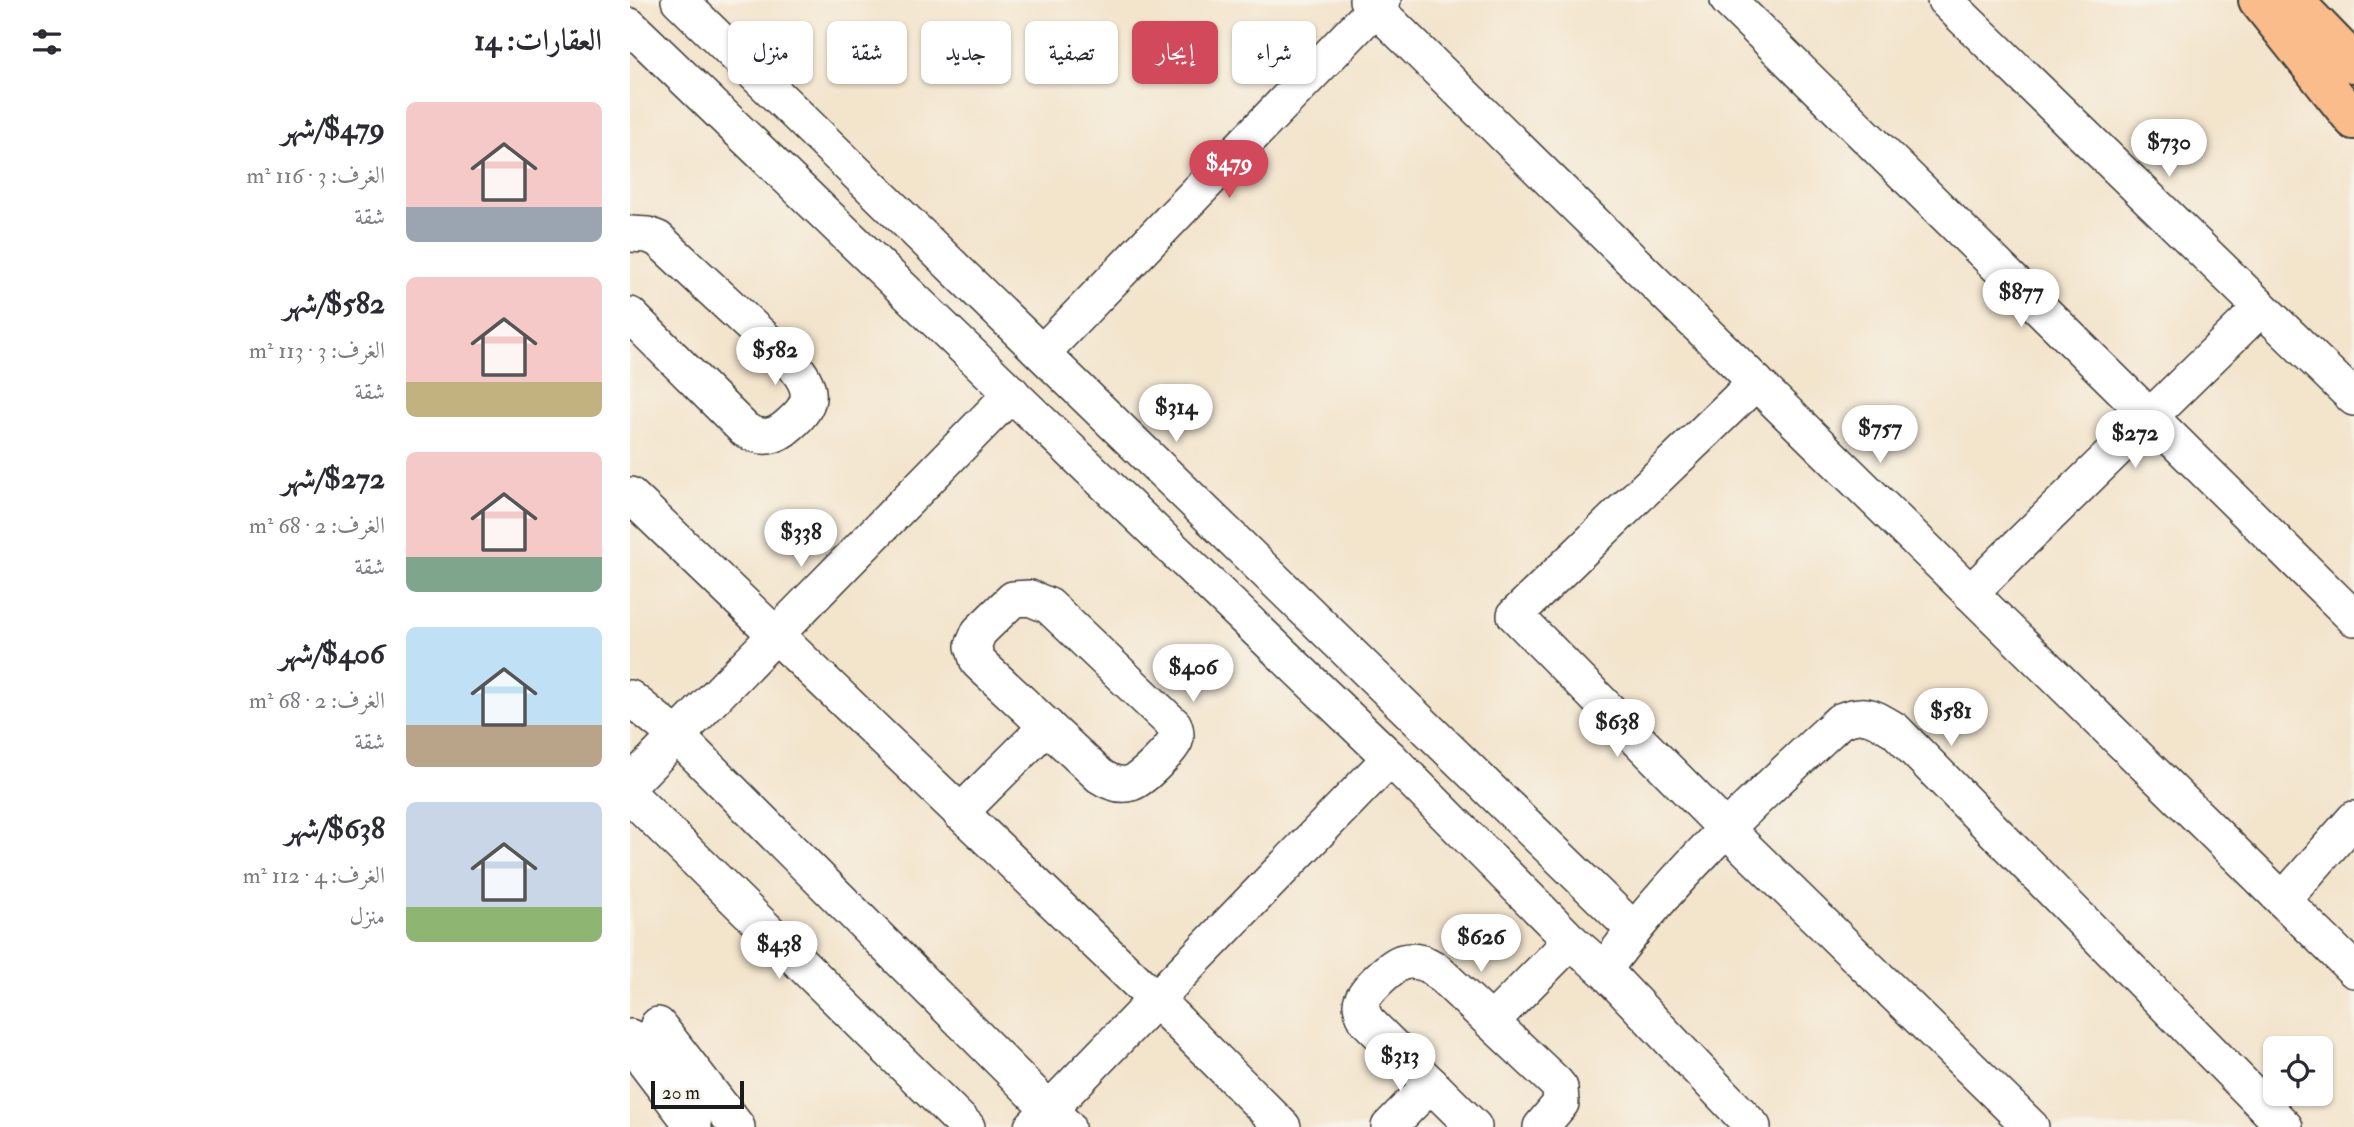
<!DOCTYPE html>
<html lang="ar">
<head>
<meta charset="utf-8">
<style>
  body { margin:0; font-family:"IM FELL Double Pica",Amiri,serif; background:#f2f2f3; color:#2b2b33; direction:rtl; height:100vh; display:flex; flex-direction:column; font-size:26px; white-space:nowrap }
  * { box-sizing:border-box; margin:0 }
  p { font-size:23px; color:#7c7c81 }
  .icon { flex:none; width:38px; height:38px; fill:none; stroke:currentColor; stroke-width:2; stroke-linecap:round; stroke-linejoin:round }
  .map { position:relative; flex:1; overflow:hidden; direction:ltr }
  .side { display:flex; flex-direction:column; background:#fff; width:630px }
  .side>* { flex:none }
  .banner { position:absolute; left:21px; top:21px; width:665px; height:63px; direction:rtl; display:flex; gap:14px }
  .fabs { position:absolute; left:1633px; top:1036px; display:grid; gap:14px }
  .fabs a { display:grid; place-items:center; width:70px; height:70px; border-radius:10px; background:#fff; box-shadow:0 2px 5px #0004; font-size:35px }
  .scale { position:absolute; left:21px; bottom:18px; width:93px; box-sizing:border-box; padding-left:7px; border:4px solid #1c1c1c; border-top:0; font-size:19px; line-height:24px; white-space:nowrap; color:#1c1c1c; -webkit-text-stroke:5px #f7f3e8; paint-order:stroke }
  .price { position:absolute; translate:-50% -60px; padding:0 16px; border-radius:24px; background:#fff; color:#222; font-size:23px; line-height:46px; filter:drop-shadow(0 2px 4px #0008) }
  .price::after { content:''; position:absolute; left:50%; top:42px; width:21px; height:16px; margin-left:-10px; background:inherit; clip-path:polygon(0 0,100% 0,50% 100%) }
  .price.selected { background:#d1495b; color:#fff }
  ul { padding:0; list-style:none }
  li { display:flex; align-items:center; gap:21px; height:175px; padding:0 28px }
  li span { display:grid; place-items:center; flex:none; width:196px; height:140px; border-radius:10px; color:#555 }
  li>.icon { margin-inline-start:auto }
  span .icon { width:84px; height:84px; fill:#fffc; stroke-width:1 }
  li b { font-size:30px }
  h2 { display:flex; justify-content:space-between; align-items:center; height:84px; padding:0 28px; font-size:30px }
  .pill { padding:0 24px; border-radius:10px; background:#fff; box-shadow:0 2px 5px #0004; font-size:24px; line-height:63px }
  .pill.selected { background:#d1495b; color:#fff }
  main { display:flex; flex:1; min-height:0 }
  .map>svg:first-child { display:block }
</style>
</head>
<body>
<main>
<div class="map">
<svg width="1724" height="1127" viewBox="0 0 1724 1127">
  <rect width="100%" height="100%" fill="#f7f3e8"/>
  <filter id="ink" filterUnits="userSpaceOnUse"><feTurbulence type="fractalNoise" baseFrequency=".0143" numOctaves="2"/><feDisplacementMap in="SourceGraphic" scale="14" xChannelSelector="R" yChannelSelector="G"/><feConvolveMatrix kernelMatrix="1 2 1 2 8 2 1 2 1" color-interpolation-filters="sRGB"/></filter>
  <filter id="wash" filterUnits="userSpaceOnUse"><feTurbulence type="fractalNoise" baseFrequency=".00686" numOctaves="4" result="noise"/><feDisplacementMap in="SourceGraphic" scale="28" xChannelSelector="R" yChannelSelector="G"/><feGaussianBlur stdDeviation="1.57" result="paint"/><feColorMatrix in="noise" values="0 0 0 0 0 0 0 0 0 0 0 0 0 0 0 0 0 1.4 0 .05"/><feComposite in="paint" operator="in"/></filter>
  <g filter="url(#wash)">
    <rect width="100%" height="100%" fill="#f3e4cc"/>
  </g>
  <g filter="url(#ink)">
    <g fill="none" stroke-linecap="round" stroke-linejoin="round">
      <g stroke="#3c3a36" stroke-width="38">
        <g id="minor">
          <polyline points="49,0 1003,929"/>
          <polyline points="737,0 1724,970"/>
          <polyline points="1098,0 1724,618"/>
          <polyline points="1315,0 1724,398"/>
          <polyline points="0,26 760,758 941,941 974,970 1123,1127"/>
          <path d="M0,234L18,235L28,239L166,368C185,392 181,406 160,424C145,438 133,440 115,430L0,315"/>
          <polyline points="412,353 753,0"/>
          <polyline points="1126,382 885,615 1095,828 1401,1127"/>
          <polyline points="0,495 526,1000 653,1127"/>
          <polyline points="1340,593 1631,308"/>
          <path d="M400,598L419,606L544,725C546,730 547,735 545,741C540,751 512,780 501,783C489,787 479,782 470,776L348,662L343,646L349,632L383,599Z"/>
          <polyline points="0,698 47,736 437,1127"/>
          <polyline points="0,784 382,393"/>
          <polyline points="0,795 337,1127"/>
          <polyline points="330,813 417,726"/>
          <polyline points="1653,900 1724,819"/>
          <path d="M974,970C1041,876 1126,799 1210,721C1237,711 1241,716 1265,730L1655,1127"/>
          <polyline points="861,1022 941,941"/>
          <polyline points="28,1025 107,1127"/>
          <polyline points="0,1037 16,1064 64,1127"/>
          <polyline points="402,1127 760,758"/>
          <polyline points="759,1127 801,1084"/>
          <path d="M844,1127L736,1020C734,1015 731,1009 731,1004C732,992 763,964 773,962C785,959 795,963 805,969L925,1082L930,1088L931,1103L911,1127"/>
        </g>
      </g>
      <g stroke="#3c3a36" stroke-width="42">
        <g id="highway">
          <polyline points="1628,0 1724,120"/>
          <polyline points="1663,0 1724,63"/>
        </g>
      </g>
      <use href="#minor" stroke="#fff" stroke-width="35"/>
      <use href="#highway" stroke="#fabc8b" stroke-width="38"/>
    </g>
  </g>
</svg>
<div class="fabs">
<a><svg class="icon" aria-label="locate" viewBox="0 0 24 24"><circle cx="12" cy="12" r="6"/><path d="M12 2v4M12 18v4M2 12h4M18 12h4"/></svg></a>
</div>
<div class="scale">20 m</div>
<b class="price" style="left:1539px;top:179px">$730</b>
<b class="price selected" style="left:599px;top:200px">$479</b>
<b class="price" style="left:1391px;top:329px">$877</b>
<b class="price" style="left:145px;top:387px">$582</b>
<b class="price" style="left:546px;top:444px">$314</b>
<b class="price" style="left:1250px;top:465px">$757</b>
<b class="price" style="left:1505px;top:470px">$272</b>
<b class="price" style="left:171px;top:569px">$338</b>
<b class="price" style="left:563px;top:704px">$406</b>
<b class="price" style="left:1321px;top:748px">$581</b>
<b class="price" style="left:987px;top:759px">$638</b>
<b class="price" style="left:851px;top:974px">$626</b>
<b class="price" style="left:149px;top:981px">$438</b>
<b class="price" style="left:770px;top:1093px">$313</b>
<div class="banner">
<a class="pill">شراء</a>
<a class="pill selected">إيجار</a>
<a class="pill">تصفية</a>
<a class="pill">جديد</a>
<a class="pill">شقة</a>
<a class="pill">منزل</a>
</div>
</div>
<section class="side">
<h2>العقارات: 14<svg class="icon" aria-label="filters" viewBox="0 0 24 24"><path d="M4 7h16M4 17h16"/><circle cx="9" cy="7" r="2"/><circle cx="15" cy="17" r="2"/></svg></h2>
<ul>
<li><span style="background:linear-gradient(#f6c9c9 75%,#9aa5b1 0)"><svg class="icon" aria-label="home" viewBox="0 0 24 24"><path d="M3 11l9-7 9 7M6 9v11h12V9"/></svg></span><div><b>$479/شهر</b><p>الغرف: 3 · 116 m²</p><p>شقة</p></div></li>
<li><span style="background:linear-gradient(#f6c9c9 75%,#c2b280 0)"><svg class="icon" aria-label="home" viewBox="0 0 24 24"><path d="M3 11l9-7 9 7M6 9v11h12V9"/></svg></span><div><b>$582/شهر</b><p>الغرف: 3 · 113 m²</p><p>شقة</p></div></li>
<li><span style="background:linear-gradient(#f6c9c9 75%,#7fa58c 0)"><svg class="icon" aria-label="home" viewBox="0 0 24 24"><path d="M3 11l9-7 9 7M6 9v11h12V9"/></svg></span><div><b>$272/شهر</b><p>الغرف: 2 · 68 m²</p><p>شقة</p></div></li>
<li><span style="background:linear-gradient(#bfe0f5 70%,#b9a48a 0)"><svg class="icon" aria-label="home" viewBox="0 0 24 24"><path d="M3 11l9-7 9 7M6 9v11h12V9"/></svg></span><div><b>$406/شهر</b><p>الغرف: 2 · 68 m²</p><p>شقة</p></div></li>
<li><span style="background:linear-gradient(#c9d6e8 75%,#8fb573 0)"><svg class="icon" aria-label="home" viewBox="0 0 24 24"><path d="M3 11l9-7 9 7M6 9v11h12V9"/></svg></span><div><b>$638/شهر</b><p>الغرف: 4 · 112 m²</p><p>منزل</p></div></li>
</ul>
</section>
</main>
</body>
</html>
